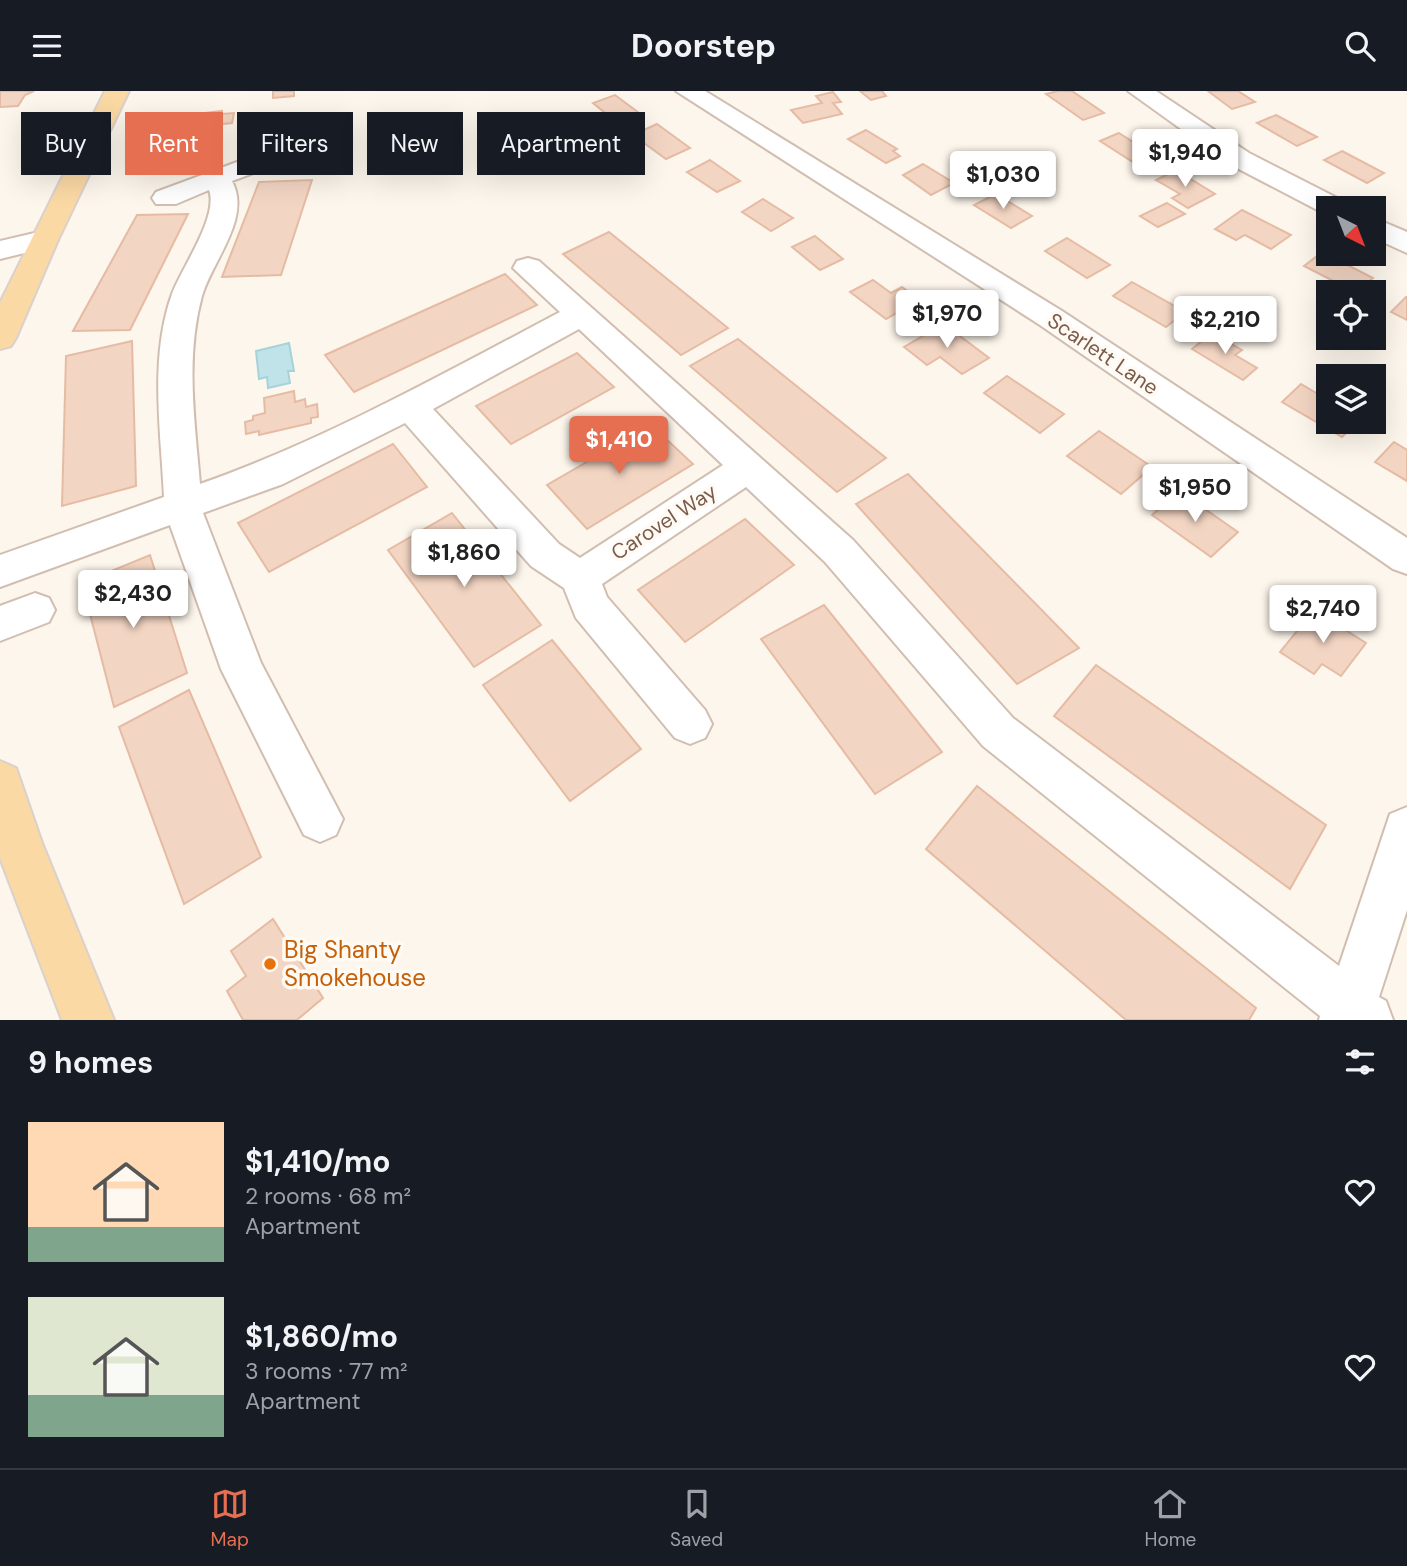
<!DOCTYPE html>
<html lang="en">
<head>
<meta charset="utf-8">
<style>
  body { margin:0; font-family:"DM Sans",sans-serif; background:#20242c; color:#f1f3f6; height:100vh; display:flex; flex-direction:column; font-size:26px; white-space:nowrap }
  * { box-sizing:border-box; margin:0 }
  p { font-size:23px; color:#9ea1a6 }
  .icon { flex:none; width:38px; height:38px; fill:none; stroke:currentColor; stroke-width:2; stroke-linecap:round; stroke-linejoin:round }
  .map { position:relative; height:929px; overflow:hidden }
  .details { display:flex; flex-direction:column; background:#171b24; flex:1 }
  .details>* { flex:none }
  .top-card { position:absolute; left:21px; top:21px; width:700px; height:63px; display:flex; gap:14px }
  .needle { width:46px; rotate:138deg }
  .controls { position:absolute; left:1316px; top:105px; display:grid; gap:14px }
  .controls a { display:grid; place-items:center; width:70px; height:70px; border-radius:0px; background:#171b24; box-shadow:0 7px 28px #0002; font-size:35px }
  .price { position:absolute; translate:-50% -60px; padding:0 16px; border-radius:7px; background:#fff; color:#222; font-size:23px; line-height:46px; filter:drop-shadow(0 2px 4px #0008) }
  .price::after { content:''; position:absolute; left:50%; top:42px; width:21px; height:16px; margin-left:-10px; background:inherit; clip-path:polygon(0 0,100% 0,50% 100%) }
  .price.selected { background:#e76f51; color:#fff }
  ul { padding:0; list-style:none }
  li { display:flex; align-items:center; gap:21px; height:175px; padding:0 28px }
  li span { display:grid; place-items:center; flex:none; width:196px; height:140px; border-radius:0px; color:#555 }
  li>.icon { margin-inline-start:auto }
  span .icon { width:84px; height:84px; fill:#fffc; stroke-width:1 }
  li b { font-size:30px }
  h2 { display:flex; justify-content:space-between; align-items:center; height:84px; padding:0 28px; font-size:30px }
  .pill { padding:0 24px; border-radius:0px; background:#171b24; box-shadow:0 7px 28px #0002; font-size:24px; line-height:63px }
  .pill.selected { background:#e76f51; color:#fff }
  header { display:flex; justify-content:space-between; align-items:center; height:91px; padding:0 28px; background:#171b24; font-size:32px; font-weight:700 }
  .tab-bar { display:flex; justify-content:space-around; align-items:center; height:98px; border-top:2px solid #363941; background:#171b24; font-size:19px; color:#9ea1a6 }
  .tab-bar a { display:grid; justify-items:center; gap:4px }
  .tab-bar .selected { color:#e76f51 }
  .map>svg:first-child { display:block }
</style>
</head>
<body>
<header><svg class="icon" aria-label="menu" viewBox="0 0 24 24"><path d="M4 6h16M4 12h16M4 18h16"/></svg>Doorstep<svg class="icon" aria-label="search" viewBox="0 0 24 24"><circle cx="10" cy="10" r="6"/><path d="M15 15l6 6"/></svg></header>
<div class="map">
<svg width="1407" height="929" viewBox="0 0 1407 929">
  <rect width="100%" height="100%" fill="#fdf6ec"/>
  <polygon fill="#bfe3e8" stroke="#a5d3da" stroke-width="2" points="289,252 294,280 288,280 290,292 268,297 267,286 259,288 256,260"/>
  <g fill="#f3d5c3" stroke="#e6bba3" stroke-width="2">
    <polygon points="0,0 34,0 25,4 18,15 0,16"/>
    <polygon points="273,0 294,0 294,5 273,7"/>
    <polygon points="860,0 882,0 886,5 871,9"/>
    <polygon points="1058,0 1072,0 1104,22 1083,29 1046,3"/>
    <polygon points="1208,0 1238,0 1255,11 1232,18"/>
    <polygon points="833,1 841,11 833,12 842,23 803,32 791,19 822,12 816,5"/>
    <polygon points="615,4 643,25 620,34 593,12"/>
    <polygon points="222,20 222,23 234,22 232,32 186,37 189,24"/>
    <polygon points="1276,24 1317,46 1297,55 1257,32"/>
    <polygon points="657,33 690,57 666,68 633,44"/>
    <polygon points="866,39 897,58 893,60 900,65 886,72 848,48"/>
    <polygon points="1119,42 1155,65 1136,73 1100,50"/>
    <polygon points="1342,60 1384,82 1367,92 1324,69"/>
    <polygon points="710,69 740,90 717,101 687,81"/>
    <polygon points="923,73 954,92 931,104 903,84"/>
    <polygon points="1176,79 1215,103 1188,117 1172,107 1180,103 1156,89"/>
    <polygon points="312,89 281,184 222,186 259,91"/>
    <polygon points="996,103 1032,125 1011,137 974,114"/>
    <polygon points="763,108 793,127 771,140 742,121"/>
    <polygon points="1167,112 1185,123 1158,136 1140,125"/>
    <polygon points="1242,119 1291,144 1271,158 1245,144 1236,149 1215,138"/>
    <polygon points="188,123 130,239 73,240 137,124"/>
    <polygon points="609,141 728,237 681,264 563,163"/>
    <polygon points="815,145 843,168 820,179 792,156"/>
    <polygon points="1067,147 1110,174 1087,187 1045,160"/>
    <polygon points="1322,161 1373,187 1355,201 1304,175"/>
    <polygon points="505,183 537,214 354,301 325,264"/>
    <polygon points="873,189 891,202 902,196 919,209 886,228 850,201"/>
    <polygon points="1132,191 1185,221 1166,236 1113,205"/>
    <polygon points="1406,206 1407,206 1407,229 1391,221"/>
    <polygon points="944,233 989,267 962,283 940,266 927,274 904,256"/>
    <polygon points="1212,242 1242,259 1235,264 1257,277 1243,289 1192,258"/>
    <polygon points="738,248 886,367 837,401 690,275"/>
    <polygon points="132,250 136,395 62,415 66,265"/>
    <polygon points="577,262 614,296 511,353 476,315"/>
    <polygon points="1007,285 1064,323 1040,342 984,302"/>
    <polygon points="1301,293 1328,309 1328,331 1358,331 1342,346 1282,311"/>
    <polygon points="294,300 295,311 305,308 306,316 317,313 318,326 311,327 311,332 259,344 259,340 246,343 245,331 253,329 253,325 265,322 264,307"/>
    <polygon points="651,334 693,373 587,438 547,394"/>
    <polygon points="1099,340 1152,376 1121,403 1067,365"/>
    <polygon points="1394,351 1407,359 1407,390 1375,371"/>
    <polygon points="393,353 427,396 269,481 238,432"/>
    <polygon points="908,383 1079,557 1017,593 856,413"/>
    <polygon points="1179,400 1238,441 1211,466 1152,424"/>
    <polygon points="452,422 541,534 474,576 388,459"/>
    <polygon points="745,428 794,474 685,551 638,499"/>
    <polygon points="150,464 187,582 114,616 82,492"/>
    <polygon points="824,514 942,661 875,703 761,548"/>
    <polygon points="1314,519 1366,552 1341,585 1322,573 1314,583 1280,561"/>
    <polygon points="552,549 641,658 570,710 483,594"/>
    <polygon points="1096,574 1326,734 1290,798 1054,625"/>
    <polygon points="189,599 261,766 184,813 119,636"/>
    <polygon points="977,695 1256,917 1249,929 1126,929 926,758"/>
    <polygon points="273,828 323,907 297,929 243,929 227,900 246,885 231,860"/>
  </g>
  <g fill="none" stroke-linecap="round" stroke-linejoin="round">
    <g stroke="#d1beb0" stroke-width="4">
      <g id="minor">
        <polygon points="676,0 705,0 1062,220 1407,447 1407,483 1393,478 1040,234"/>
        <polygon points="1128,0 1156,0 1249,62 1345,111 1349,117 1328,117 1328,124 1325,123 1231,74"/>
        <path d="M272,58L281,60L285,66L281,72L232,90C252,127 212,170 202,205C185,267 195,331 200,393C325,349 443,283 560,221L513,177L517,170L528,167L539,170L853,449L1013,627L1339,875L1390,723L1407,716V819L1379,906L1386,910L1393,929H1319L1320,925L983,655L825,471L746,396L602,493L607,506L705,619L712,633L705,647L690,653L675,647L576,527L564,497L531,475L405,332L283,393L203,422L261,572L343,728L336,744L320,751L304,744L221,578L170,434L0,496V464L164,406C161,340 149,267 172,203C181,178 219,125 209,99L176,113H156L152,107L156,101ZM579,238L723,374L580,467L559,453L433,318Z"/>
        <polygon points="1374,127 1407,141 1407,162 1374,147"/>
        <polygon points="43,140 53,143 58,149 53,155 0,168 0,150"/>
        <polygon points="35,502 49,507 55,519 49,531 0,550 0,515"/>
      </g>
    </g>
    <g stroke="#dad1cd" stroke-width="4">
      <g id="major">
        <polygon points="105,0 129,0 58,149 16,247 11,255 0,258 0,212"/>
        <polygon points="0,670 16,677 42,752 114,929 62,929 0,767"/>
      </g>
    </g>
    <use href="#minor" fill="#fff" fill-rule="evenodd"/>
    <use href="#major" fill="#fbd9a5" fill-rule="evenodd"/>
  </g>
  <circle fill="#e8710a" stroke="#fffaf3" stroke-width="2.5" cx="270" cy="873" r="7"/>
  <g text-anchor="middle" stroke-width="7" stroke-linejoin="round" paint-order="stroke">
    <g font-size="21" fill="#7a5c4d" stroke="#fffaf3">
      <text transform="translate(1103 263) rotate(34)" y="7">Scarlett Lane</text>
      <text transform="translate(664 431) rotate(-33)" y="7">Carovel Way</text>
    </g>
    <g font-size="24" fill="#c56008" stroke="#fffaf3" text-anchor="start">
      <text x="284" y="867">Big Shanty<tspan x="284" dy="28">Smokehouse</tspan></text>
    </g>
  </g>
</svg>
<div class="controls">
<a><svg class="needle" viewBox="-14 -14 28 28"><path d="M0-13l5 13h-10z" fill="#e53935"/><path d="M0 13l5-13h-10z" fill="#9ea1a6"/></svg></a>
<a><svg class="icon" aria-label="locate" viewBox="0 0 24 24"><circle cx="12" cy="12" r="6"/><path d="M12 2v4M12 18v4M2 12h4M18 12h4"/></svg></a>
<a><svg class="icon" aria-label="layers" viewBox="0 0 24 24"><path d="M12 4l9 5-9 5-9-5zM3 14l9 5 9-5"/></svg></a>
</div>
<b class="price" style="left:1185px;top:98px">$1,940</b>
<b class="price" style="left:1003px;top:120px">$1,030</b>
<b class="price" style="left:947px;top:259px">$1,970</b>
<b class="price" style="left:1225px;top:265px">$2,210</b>
<b class="price selected" style="left:619px;top:385px">$1,410</b>
<b class="price" style="left:1195px;top:433px">$1,950</b>
<b class="price" style="left:464px;top:498px">$1,860</b>
<b class="price" style="left:133px;top:539px">$2,430</b>
<b class="price" style="left:1323px;top:554px">$2,740</b>
<div class="top-card">
<a class="pill">Buy</a>
<a class="pill selected">Rent</a>
<a class="pill">Filters</a>
<a class="pill">New</a>
<a class="pill">Apartment</a>
</div>
</div>
<section class="details">
<h2>9 homes<svg class="icon" aria-label="filters" viewBox="0 0 24 24"><path d="M4 7h16M4 17h16"/><circle cx="9" cy="7" r="2"/><circle cx="15" cy="17" r="2"/></svg></h2>
<ul>
<li><span style="background:linear-gradient(#ffd9b3 75%,#7fa58c 0)"><svg class="icon" aria-label="home" viewBox="0 0 24 24"><path d="M3 11l9-7 9 7M6 9v11h12V9"/></svg></span><div><b>$1,410/mo</b><p>2 rooms · 68 m²</p><p>Apartment</p></div><svg class="icon" aria-label="heart" viewBox="0 0 24 24"><path d="M12 20l-8-8c-3-5 5-10 8-4 3-6 11-1 8 4z"/></svg></li>
<li><span style="background:linear-gradient(#dfe7d0 70%,#7fa58c 0)"><svg class="icon" aria-label="home" viewBox="0 0 24 24"><path d="M3 11l9-7 9 7M6 9v11h12V9"/></svg></span><div><b>$1,860/mo</b><p>3 rooms · 77 m²</p><p>Apartment</p></div><svg class="icon" aria-label="heart" viewBox="0 0 24 24"><path d="M12 20l-8-8c-3-5 5-10 8-4 3-6 11-1 8 4z"/></svg></li>
</ul>
</section>
<nav class="tab-bar">
<a class="selected"><svg class="icon" aria-label="map" viewBox="0 0 24 24"><path d="M3 6l6-2 6 2 6-2v14l-6 2-6-2-6 2zM9 4v14M15 6v14"/></svg>Map</a>
<a><svg class="icon" aria-label="saved" viewBox="0 0 24 24"><path d="M7 4h10v16l-5-4-5 4z"/></svg>Saved</a>
<a><svg class="icon" aria-label="home" viewBox="0 0 24 24"><path d="M3 11l9-7 9 7M6 9v11h12V9"/></svg>Home</a>
</nav>
</body>
</html>
